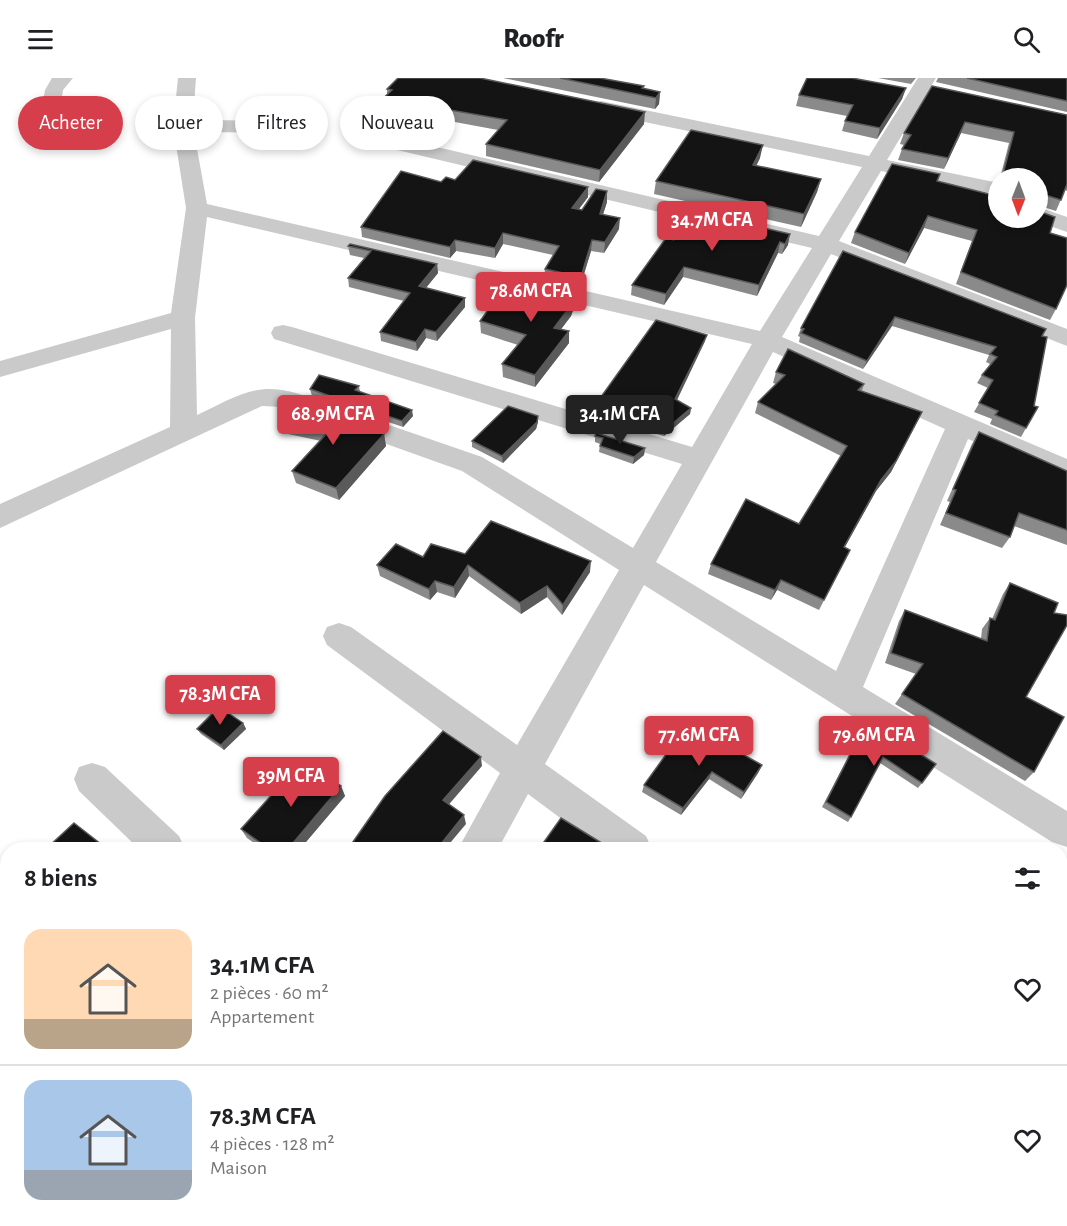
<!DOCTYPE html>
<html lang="fr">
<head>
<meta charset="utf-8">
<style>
  body { margin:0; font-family:"Alegreya Sans",sans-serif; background:#f2f2f2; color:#202124; height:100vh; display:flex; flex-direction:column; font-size:22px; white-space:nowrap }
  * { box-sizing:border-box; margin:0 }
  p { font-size:20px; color:#757577 }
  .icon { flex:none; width:33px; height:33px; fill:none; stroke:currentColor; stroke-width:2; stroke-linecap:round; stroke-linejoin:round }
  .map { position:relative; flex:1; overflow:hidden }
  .side { position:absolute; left:0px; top:764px; width:1068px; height:386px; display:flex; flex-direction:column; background:#fff; border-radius:24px 24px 0 0; box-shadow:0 3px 9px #0003 }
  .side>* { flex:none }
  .guide { position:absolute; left:18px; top:18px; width:600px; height:54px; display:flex; gap:12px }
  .needle { width:39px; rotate:181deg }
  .tools { position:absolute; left:988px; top:90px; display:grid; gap:12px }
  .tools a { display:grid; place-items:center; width:60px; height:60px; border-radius:50%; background:#fff; box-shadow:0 3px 9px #0003; font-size:30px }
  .price { position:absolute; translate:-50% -51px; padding:0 14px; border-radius:6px; background:#d63e4c; color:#fff; font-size:20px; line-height:39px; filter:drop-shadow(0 2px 3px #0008) }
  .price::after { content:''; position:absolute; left:50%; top:36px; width:18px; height:14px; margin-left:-9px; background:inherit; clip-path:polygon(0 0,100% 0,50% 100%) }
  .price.selected { background:#222; color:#fff }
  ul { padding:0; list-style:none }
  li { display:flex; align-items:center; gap:18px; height:150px; padding:0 24px }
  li+li { border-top:2px solid #e0e0e0 }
  li span { display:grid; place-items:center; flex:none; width:168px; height:120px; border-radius:18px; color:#555 }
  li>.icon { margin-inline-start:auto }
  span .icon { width:72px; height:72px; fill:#fffc; stroke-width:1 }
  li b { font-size:26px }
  h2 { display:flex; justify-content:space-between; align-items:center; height:72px; padding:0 24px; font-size:26px }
  .tag { padding:0 21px; border-radius:27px; background:#fff; box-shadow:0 3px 9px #0003; font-size:21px; line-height:54px }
  .tag.selected { background:#d63e4c; color:#fff }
  header { display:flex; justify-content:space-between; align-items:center; height:78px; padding:0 24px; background:#fff; font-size:27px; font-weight:800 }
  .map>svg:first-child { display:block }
</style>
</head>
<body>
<header><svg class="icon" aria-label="menu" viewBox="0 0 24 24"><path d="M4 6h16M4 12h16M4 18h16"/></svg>Roofr<svg class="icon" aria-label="search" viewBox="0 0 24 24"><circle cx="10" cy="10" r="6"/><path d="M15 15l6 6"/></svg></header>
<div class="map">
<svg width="1067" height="1148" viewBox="0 0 1067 1148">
  <rect width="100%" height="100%" fill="#fff"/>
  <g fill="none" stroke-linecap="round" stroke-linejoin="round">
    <g fill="#cacaca" fill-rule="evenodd">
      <polygon points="52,0 73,0 63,12 55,65 52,69 38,69 35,65 45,12"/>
      <path d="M178,0H196L193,42L299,43L306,45L309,49L306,53L299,55L194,54L207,126L760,253L812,170L355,62L348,60L345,56L348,52L355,50L819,158L862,89L601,35L594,33L591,29L594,25L601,23L869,78L918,0H936L887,82L999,105V117L881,93L839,163L1067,251V268L831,176L782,259L1067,381V403L968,361L863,609L1067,733V769L1052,764L644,507L545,686L646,758L652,771H602L528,716L498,771H458L500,695L327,567L323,558L327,549L339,545L351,549L517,667L619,492L462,393L283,329L262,328L0,450V426L170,349L171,251L0,299V283L171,235L186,130L173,48ZM207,139L752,266L692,369L292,249L283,247L274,249L271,255L274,261L682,386L633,470L482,379L296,315C255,303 234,320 197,337L195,240ZM773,274L945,351L836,593L656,484Z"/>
      <polygon points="1038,129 1067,139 1067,154 1030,141 1038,140"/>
      <polygon points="92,685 105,689 179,758 185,771 139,771 79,713 74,701 79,689"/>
      <polygon points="1060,1034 1067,1036 1067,1084 1060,1081"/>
      <polygon points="532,1142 584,1142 587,1148 535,1148"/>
      <polygon points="946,1142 994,1142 993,1148 945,1148"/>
    </g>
  </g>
  <g fill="#8a8a8a">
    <polygon points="503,0 600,0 644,8 643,11 660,14 659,26 655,31"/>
    <polygon points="878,0 916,0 911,6"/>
    <polygon points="938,0 1067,0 1067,34 936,4"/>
    <polygon points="932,8 1067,37 1067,113 1065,112 1056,133 1040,128 1038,133 1050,155 1056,231 1050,242 956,206 972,163 924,150 905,186 851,165 855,154 940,96 937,104 995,118 999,109 1038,100 1000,100 1009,65 961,55 944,91 898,82 902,71 904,67 900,66 904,55"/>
    <polygon points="906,10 902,21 877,61 842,53 845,43 847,38 796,28 799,17"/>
    <polygon points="387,11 644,46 599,104 486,78 486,66 498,52 417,37 402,52 371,46 369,34 387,16"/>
    <polygon points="760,80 756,88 821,101 817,114 801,149 654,116 656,103"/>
    <polygon points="455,102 588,119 579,131 582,132 607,124 603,136 619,151 604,175 591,173 580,209 544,201 545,191 553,177 503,166 495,180 456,173 450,180 362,159 361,149 441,104"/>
    <polygon points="691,133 788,167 782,176 778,175 757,218 683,199 664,227 631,217 632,207 674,162"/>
    <polygon points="348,168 437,186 438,195 426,210 465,229 437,263 426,260 417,273 381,263 380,254 404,223 349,209 348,200 364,180 350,177"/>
    <polygon points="843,173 1042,258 1034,328 1038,329 1021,359 990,346 992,341 974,334 988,310 977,305 982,297 990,286 986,284 989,277 892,248 863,291 799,264 800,259 798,258 801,250"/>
    <polygon points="575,227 571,238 561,251 569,253 569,265 535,309 503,299 502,286 518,267 481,255 480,243"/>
    <polygon points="705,263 677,322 691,330 690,336 664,358 593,337 593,330"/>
    <polygon points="776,294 864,306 862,313 922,334 891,394 876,413 845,469 845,482 819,532 777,512 771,522 708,496 711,486 799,446 841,378 755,335 758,324 776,306 773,305"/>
    <polygon points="359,308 360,314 413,338 403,349 312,318 310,311"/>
    <polygon points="538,338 538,344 536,351 503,385 472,369 472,363"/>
    <polygon points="284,343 384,356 386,368 339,422 296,405 292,393 321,363 288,356"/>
    <polygon points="979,354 1067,393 1067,467 1014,448 1010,459 1002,470 940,447 950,424 947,423 972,366"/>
    <polygon points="595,358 645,370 644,377 633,386 599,374 600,366 595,364"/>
    <polygon points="465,476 590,494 562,537 547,519 521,536 469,498 455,520 437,514 430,522 380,498 377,487 423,479"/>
    <polygon points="1010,505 1054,535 1026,619 1034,694 1025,703 895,626 916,596 885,585 899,543 905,532 981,561 982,551 990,540 992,541 1003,516"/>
    <polygon points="243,645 246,651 224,672 201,656 197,651"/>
    <polygon points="688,646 762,687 758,695 741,721 709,701 681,737 642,714 644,707"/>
    <polygon points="864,649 922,705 918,710 880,685 851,739 848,744 822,729"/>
    <polygon points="341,708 345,718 300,771 263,771 247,760 241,751"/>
    <polygon points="1067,976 1067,1019 1060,1015 1060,1002"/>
    <polygon points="667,1142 752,1142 749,1148 670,1148 665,1144"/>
  </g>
  <g fill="#5a5a5a">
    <polygon points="906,10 902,21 877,61 880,50"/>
    <polygon points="660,14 659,26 655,31 656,20"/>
    <polygon points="416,26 417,37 402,52 401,40"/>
    <polygon points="645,34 644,46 599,104 600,92"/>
    <polygon points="965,44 961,55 944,91 948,80"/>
    <polygon points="763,67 760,80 750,100 753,87"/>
    <polygon points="821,101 817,114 801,149 804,136"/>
    <polygon points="588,109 588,119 572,140 572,130"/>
    <polygon points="607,113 607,124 600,146 600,136"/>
    <polygon points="928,138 924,150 905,186 909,175"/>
    <polygon points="620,140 619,151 604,175 605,164"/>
    <polygon points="503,155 503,166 495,180 495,170"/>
    <polygon points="790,156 788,167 782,176 785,166"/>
    <polygon points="455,162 456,173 450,180 450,169"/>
    <polygon points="592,162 591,173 580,209 581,199"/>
    <polygon points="780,164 778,175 757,218 759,207"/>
    <polygon points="437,186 438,195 420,217 419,208"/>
    <polygon points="684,189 683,199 664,227 666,216"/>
    <polygon points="575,215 575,227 571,238 553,262 554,250"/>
    <polygon points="465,220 465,229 437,263 436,254"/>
    <polygon points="895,239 892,248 863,291 867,283"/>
    <polygon points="425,251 426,260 417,273 416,264"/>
    <polygon points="569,253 569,265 535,309 535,297"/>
    <polygon points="707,257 705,263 674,328 675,321"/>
    <polygon points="691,330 690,336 664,358 665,352"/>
    <polygon points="412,332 413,338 403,349 402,343"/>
    <polygon points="922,334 891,394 876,413 839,479 844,469 881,402"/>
    <polygon points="538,338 538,344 536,351 503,385 502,378"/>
    <polygon points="384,356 386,368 339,422 336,410"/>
    <polygon points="645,370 644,377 633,386 634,379"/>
    <polygon points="591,483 590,494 562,537 563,527"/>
    <polygon points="468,487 469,498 455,520 454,509"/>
    <polygon points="781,502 777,512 771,522 775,512"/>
    <polygon points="435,503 437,514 430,522 429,511"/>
    <polygon points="547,508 547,519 521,536 520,525"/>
    <polygon points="243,645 246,651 224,672 221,667"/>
    <polygon points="481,679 482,688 445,731 443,722"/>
    <polygon points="762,687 758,695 741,721 744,714"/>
    <polygon points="712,694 709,701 681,737 683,730"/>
    <polygon points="341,708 345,718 300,771 288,771"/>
    <polygon points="464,737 466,746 445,771 437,771"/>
    <polygon points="31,1142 39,1148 26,1148"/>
    <polygon points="83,1142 93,1142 99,1148 90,1148"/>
    <polygon points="283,1142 291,1142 286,1148 278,1148"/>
    <polygon points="384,1142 387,1142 394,1148 390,1148"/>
  </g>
  <g fill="#141414" stroke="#5a5a5a" stroke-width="1.5">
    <polygon points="398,0 480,0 645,34 600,92 486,66 507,42 416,26 401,40 369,34 392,12 387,11"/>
    <polygon points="560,0 600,0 644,8 642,10 660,14 656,20"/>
    <polygon points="807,0 852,0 906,10 880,50 845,43 853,27 799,17"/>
    <polygon points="967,0 1067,0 1067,23"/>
    <polygon points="932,8 1067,37 1067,106 1061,122 1042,116 1041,127 1038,128 1038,100 1006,100 1006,94 1004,92 1014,54 965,44 948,80 902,71 911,57 904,55"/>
    <polygon points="691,52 763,67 753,87 821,101 804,136 656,103"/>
    <polygon points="473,82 588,109 572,130 582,132 596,111 607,113 600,136 620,140 605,164 592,162 581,199 545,191 559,168 503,155 495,170 455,162 450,169 361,149 401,93 441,104 446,99 455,102"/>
    <polygon points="892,86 940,96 937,103 997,118 999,110 999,140 1038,140 1038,133 1055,139 1050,155 1067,160 1067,207 1056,231 961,194 977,152 928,138 909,175 855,154"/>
    <polygon points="691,133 790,156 785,166 780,164 759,207 684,189 666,216 632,207 666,160 674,162"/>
    <polygon points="350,166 437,186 419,208 465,220 436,254 425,251 416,264 380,254 410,215 348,200 371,173 348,168"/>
    <polygon points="843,173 1046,251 1042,258 1047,259 1034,328 1038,329 1026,350 995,337 998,333 979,325 993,302 982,297 997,279 990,276 996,269 895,239 867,283 801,255 804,251 801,250"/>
    <polygon points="534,205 575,215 572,226 554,250 569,253 535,297 502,286 526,257 480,243 506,207 529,213"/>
    <polygon points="656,242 707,257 675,321 691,330 665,352 593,330"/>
    <polygon points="788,271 864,306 858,312 922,334 896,383 881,402 844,469 850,472 824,522 781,502 775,512 711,486 746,421 799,446 847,368 758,324 785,297 776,294"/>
    <polygon points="319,297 359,308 355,312 412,332 402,343 310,311"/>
    <polygon points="296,325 384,356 336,410 292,393 330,352 284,343"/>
    <polygon points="508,328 538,338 537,344 502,378 472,363"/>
    <polygon points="979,354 1067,393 1067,452 1019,435 1010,459 946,435 956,412 953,411"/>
    <polygon points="596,355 645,370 634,379 600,368 603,360 595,358"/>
    <polygon points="491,443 591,483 563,527 547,508 520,525 468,487 454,509 435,503 429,511 377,487 396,466 423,479 431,466 465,476"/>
    <polygon points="1010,505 1058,525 1054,535 1067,537 1067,547 1026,619 1064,639 1034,694 902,616 923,586 891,575 905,532 987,563 990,540 995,542"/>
    <polygon points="219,629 243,645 221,667 197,651"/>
    <polygon points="688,646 762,687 744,714 712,694 683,730 644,707"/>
    <polygon points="864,649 876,654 879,650 936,686 922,705 883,679 851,739 826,724"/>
    <polygon points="443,653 481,679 443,722 464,737 437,771 348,771 385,718"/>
    <polygon points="302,683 341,708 288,771 269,771 241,751"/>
    <polygon points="561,740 605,767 603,770 604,771 539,771"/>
    <polygon points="74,745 106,770 46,771"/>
    <polygon points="0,854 8,859 8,910 0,904"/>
    <polygon points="8,934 8,1018 0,1012 0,943"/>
    <polygon points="8,1065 8,1132 0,1125 0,1074"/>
    <polygon points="17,1142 83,1142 90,1148 37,1148 31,1142 26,1148 24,1148"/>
    <polygon points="268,1142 283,1142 278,1148 273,1148"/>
    <polygon points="291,1142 384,1142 390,1148 297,1148"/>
    <polygon points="670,1142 752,1142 749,1148 675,1148 669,1144"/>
  </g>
</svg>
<div class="tools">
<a><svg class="needle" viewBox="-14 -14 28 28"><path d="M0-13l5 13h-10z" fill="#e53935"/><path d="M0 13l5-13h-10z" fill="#757577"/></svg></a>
</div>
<b class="price" style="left:712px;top:174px">34.7M CFA</b>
<b class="price" style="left:531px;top:245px">78.6M CFA</b>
<b class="price" style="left:333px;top:368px">68.9M CFA</b>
<b class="price selected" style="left:620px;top:368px">34.1M CFA</b>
<b class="price" style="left:220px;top:648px">78.3M CFA</b>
<b class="price" style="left:699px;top:689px">77.6M CFA</b>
<b class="price" style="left:874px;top:689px">79.6M CFA</b>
<b class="price" style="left:291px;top:730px">39M CFA</b>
<div class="guide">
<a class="tag selected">Acheter</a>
<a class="tag">Louer</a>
<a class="tag">Filtres</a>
<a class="tag">Nouveau</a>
</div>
<section class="side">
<h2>8 biens<svg class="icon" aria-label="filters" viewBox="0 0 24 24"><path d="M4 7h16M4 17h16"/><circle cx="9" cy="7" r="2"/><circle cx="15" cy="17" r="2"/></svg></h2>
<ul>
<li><span style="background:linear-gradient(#ffd9b3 75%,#b9a48a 0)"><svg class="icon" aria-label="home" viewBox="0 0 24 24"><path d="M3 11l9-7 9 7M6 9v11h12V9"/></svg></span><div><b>34.1M CFA</b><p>2 pièces · 60 m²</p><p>Appartement</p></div><svg class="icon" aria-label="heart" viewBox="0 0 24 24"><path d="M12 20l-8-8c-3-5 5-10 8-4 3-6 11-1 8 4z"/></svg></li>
<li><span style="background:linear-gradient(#a9c7e8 75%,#9aa5b1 0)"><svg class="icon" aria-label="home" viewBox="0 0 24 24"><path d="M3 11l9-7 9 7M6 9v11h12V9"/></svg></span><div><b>78.3M CFA</b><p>4 pièces · 128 m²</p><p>Maison</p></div><svg class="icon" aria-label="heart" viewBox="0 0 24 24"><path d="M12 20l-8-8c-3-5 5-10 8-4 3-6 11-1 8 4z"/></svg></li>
</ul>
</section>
</div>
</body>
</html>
